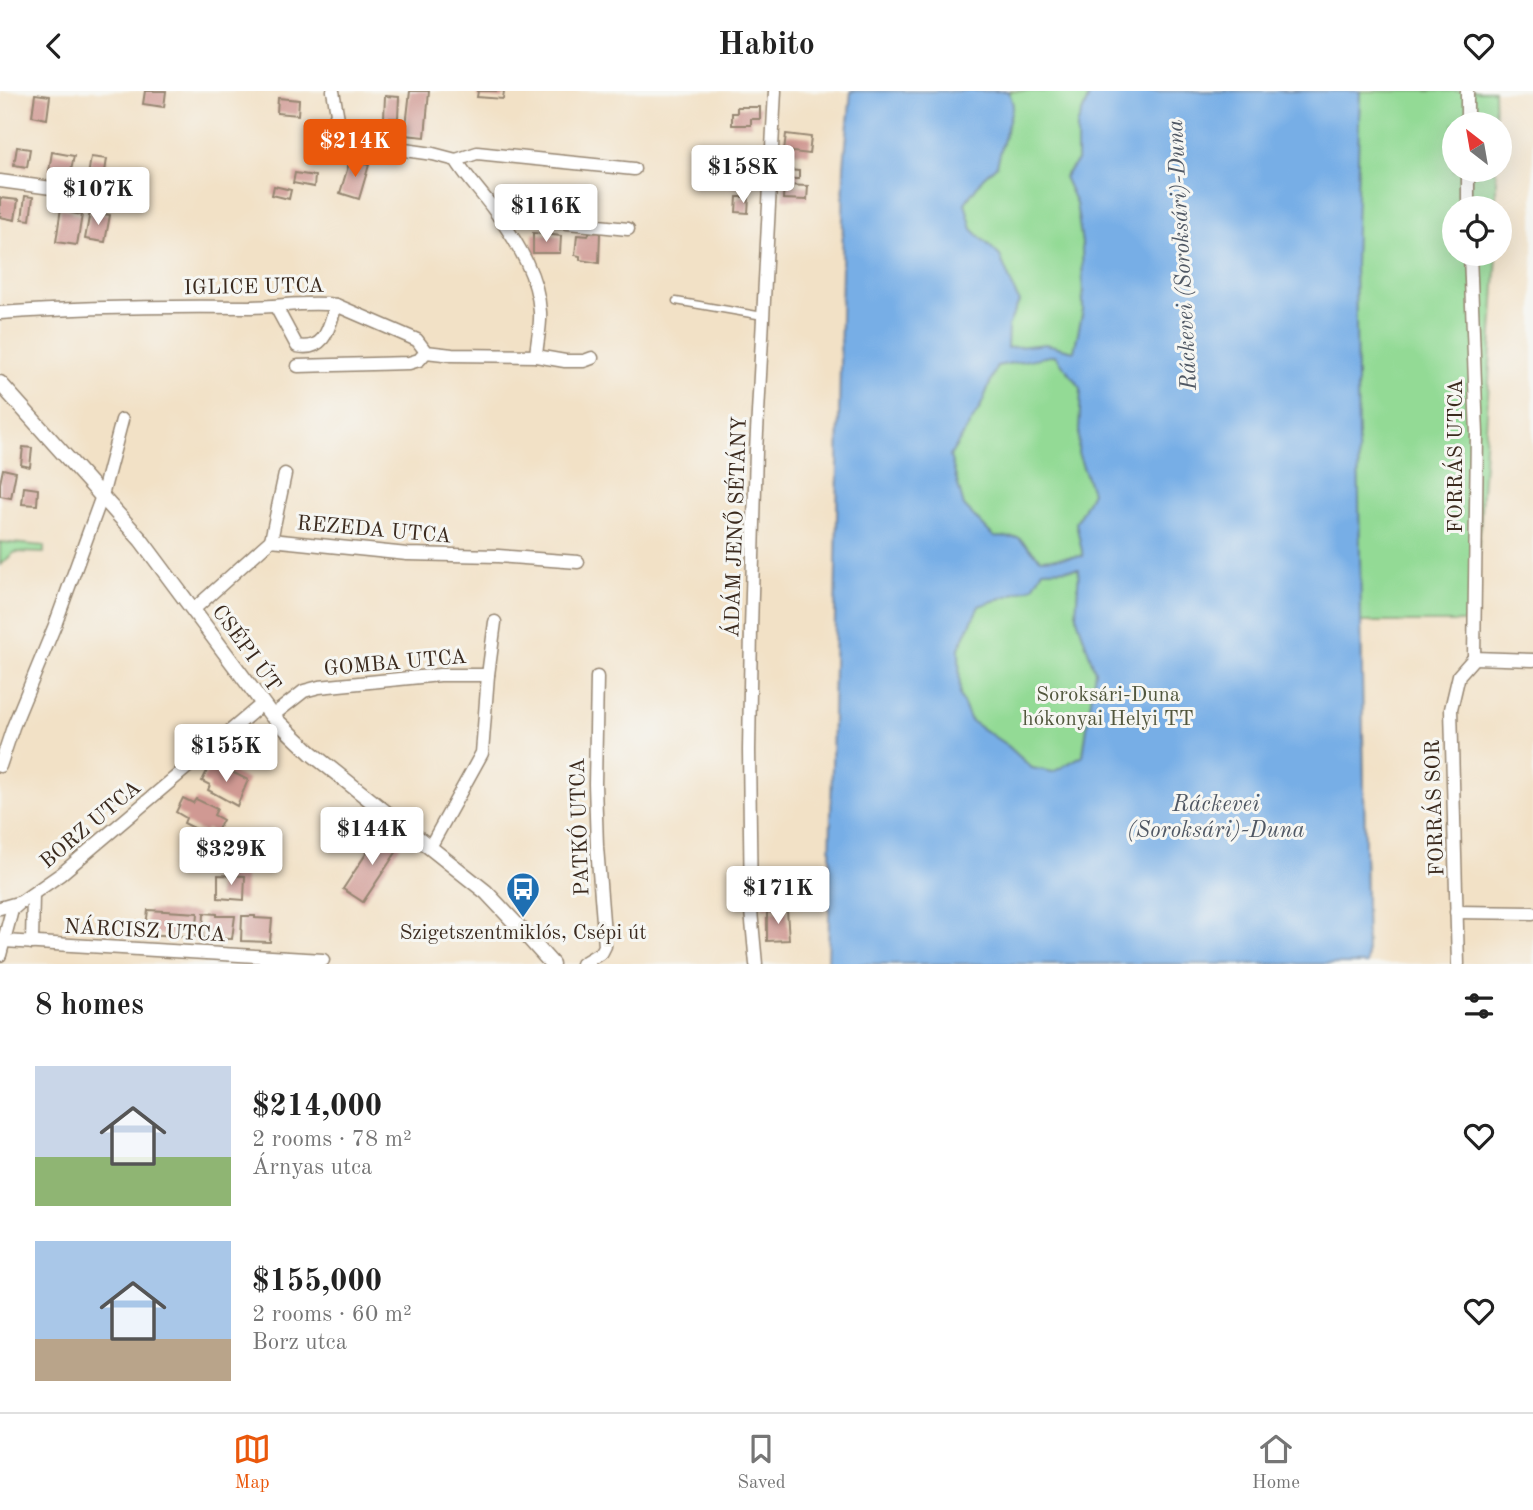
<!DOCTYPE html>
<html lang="en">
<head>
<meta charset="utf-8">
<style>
  body { margin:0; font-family:"Old Standard TT",serif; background:#f6f6f6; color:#222; height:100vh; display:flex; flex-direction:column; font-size:26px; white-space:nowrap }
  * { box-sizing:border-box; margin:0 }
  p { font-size:23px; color:#767676 }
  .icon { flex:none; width:38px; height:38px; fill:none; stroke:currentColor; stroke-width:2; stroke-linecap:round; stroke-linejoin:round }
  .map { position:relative; height:873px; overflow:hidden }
  .side { display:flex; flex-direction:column; background:#fff; flex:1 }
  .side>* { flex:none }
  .needle { width:46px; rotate:329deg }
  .buttons { position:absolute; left:1442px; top:21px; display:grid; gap:14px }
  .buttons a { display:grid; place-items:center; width:70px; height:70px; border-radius:50%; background:#fff; box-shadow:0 7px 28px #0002; font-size:35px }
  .price { position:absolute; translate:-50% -60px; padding:0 16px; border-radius:7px; background:#fff; color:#222; font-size:23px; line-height:46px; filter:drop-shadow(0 2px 4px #0008) }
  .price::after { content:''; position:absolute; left:50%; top:42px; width:21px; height:16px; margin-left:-10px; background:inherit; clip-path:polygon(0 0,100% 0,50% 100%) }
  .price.on { background:#ea580c; color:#fff }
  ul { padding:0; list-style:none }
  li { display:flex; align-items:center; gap:21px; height:175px; padding:0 35px }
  li span { display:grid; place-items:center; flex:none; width:196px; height:140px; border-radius:0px; color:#555 }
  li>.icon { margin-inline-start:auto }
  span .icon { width:84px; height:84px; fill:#fffc; stroke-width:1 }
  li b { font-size:30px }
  h2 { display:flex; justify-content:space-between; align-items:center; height:84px; padding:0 35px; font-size:30px }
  header { display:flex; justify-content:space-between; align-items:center; height:91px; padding:0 35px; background:#fff; font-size:32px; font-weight:700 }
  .menu { display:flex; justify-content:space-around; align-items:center; height:98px; border-top:2px solid #e0e0e0; background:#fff; font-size:19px; color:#767676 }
  .menu a { display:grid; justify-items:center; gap:4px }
  .menu .on { color:#ea580c }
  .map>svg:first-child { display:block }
</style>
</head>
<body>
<header><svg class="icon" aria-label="back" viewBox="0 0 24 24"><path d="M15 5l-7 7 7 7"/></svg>Habito<svg class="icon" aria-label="heart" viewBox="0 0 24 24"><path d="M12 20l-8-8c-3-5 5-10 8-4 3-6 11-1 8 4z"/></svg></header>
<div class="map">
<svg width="1533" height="873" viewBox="0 0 1533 873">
  <rect width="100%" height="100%" fill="#f6f6f2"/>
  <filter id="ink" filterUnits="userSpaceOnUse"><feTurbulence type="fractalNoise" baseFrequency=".0143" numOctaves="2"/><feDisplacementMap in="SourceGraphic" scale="14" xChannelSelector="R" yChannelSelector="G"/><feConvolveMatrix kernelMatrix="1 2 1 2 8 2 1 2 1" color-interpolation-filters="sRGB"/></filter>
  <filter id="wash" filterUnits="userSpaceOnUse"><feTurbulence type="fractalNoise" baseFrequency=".00686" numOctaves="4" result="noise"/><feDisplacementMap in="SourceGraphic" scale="28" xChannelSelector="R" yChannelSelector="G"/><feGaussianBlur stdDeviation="1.57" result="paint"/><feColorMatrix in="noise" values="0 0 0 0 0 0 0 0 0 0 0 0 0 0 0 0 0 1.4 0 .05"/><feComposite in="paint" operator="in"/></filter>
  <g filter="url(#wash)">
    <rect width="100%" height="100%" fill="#f2e1c6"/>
    <g fill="#93da95" stroke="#67825a" stroke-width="2">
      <polygon points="877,0 1494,0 1495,33 1454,33 1454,79 1496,79 1496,117 1454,117 1454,163 1497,163 1474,531 1361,531 1367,873 845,873"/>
      <polygon points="0,451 44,455 44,462 15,461 0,474"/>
    </g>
    <path fill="#77aee6" stroke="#596c82" stroke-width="2" fill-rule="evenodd" d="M851,0H1009L1013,14L997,74L983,87L965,112L972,138L1000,165L1019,211L1008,235L1007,257L1046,253L1074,260L1083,219L1082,153L1076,112L1064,86L1077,70V34L1091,0H1360L1355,173L1367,873H828L844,75ZM1055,264L1081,297L1078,362L1092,401L1076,432L1083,465L1041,468L1019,447L994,446L964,415L950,365L980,317L997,275ZM1079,478L1076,524L1095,580L1083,664L1053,681L1032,677L1008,655L971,630L960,605L959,557L979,515L1033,496L1043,479Z"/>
    <g id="blocks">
      <g fill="#d09993">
        <polygon points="145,0 166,0 164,16 143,13"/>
        <polygon points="410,0 429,0 425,46 405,44"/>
        <polygon points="478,0 504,0 503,8 477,6"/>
        <polygon points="35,3 50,5 47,28 32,25"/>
        <polygon points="385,5 399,6 398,27 384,27"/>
        <polygon points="278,7 299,9 298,24 277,22"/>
        <polygon points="737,16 760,16 760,28 751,28 751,34 732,34 732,22 737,22"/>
        <polygon points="786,43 811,46 809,63 784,60"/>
        <polygon points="17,56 30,58 27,76 14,74"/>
        <polygon points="52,61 74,65 70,84 49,80"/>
        <polygon points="91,66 107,68 104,87 88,85"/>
        <polygon points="350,69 369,74 359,108 340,102"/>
        <polygon points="788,79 799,80 799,88 787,88"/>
        <polygon points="295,82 315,85 314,96 293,92"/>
        <polygon points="784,94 808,95 807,109 783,108"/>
        <polygon points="274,95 291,99 289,108 272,104"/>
        <polygon points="25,105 33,106 30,129 22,128"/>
        <polygon points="737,106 749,106 748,122 736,121"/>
        <polygon points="0,107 18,109 15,129 0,126"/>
        <polygon points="61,117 71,119 71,122 82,124 77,154 56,151"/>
        <polygon points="90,121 110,124 105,151 85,148"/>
        <polygon points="600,141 599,172 580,169 580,165 575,164 577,144 588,145 589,142"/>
        <polygon points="533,142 561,145 560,162 533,162"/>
        <polygon points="23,356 32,357 30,376 21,374"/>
        <polygon points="3,378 16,381 11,407 0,405 0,392"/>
        <polygon points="24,396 38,398 37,414 22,413"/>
        <polygon points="218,674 248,689 237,715 208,699 210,694 202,690 209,676 216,679"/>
        <polygon points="183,707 193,712 196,708 217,718 214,724 223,729 216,742 206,738 204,742 184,732 186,727 176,721"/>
        <polygon points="381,740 401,754 363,811 343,798"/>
        <polygon points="218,784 245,785 244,809 218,807"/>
        <polygon points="779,789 780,800 763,801 762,790"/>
        <polygon points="787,804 788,816 763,817 762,805"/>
        <polygon points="148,819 198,822 196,846 145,843"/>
        <polygon points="787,819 789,849 767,850 767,821"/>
        <polygon points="204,822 217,823 217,825 235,825 232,848 203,847"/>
        <polygon points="242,825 255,825 255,827 272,828 270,851 241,850"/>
      </g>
    </g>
  </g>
  <g filter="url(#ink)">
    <use href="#blocks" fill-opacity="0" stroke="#968672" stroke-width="2"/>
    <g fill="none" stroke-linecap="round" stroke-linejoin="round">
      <g stroke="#968672" stroke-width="9">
        <g id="service">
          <polyline points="308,68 318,54 334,22"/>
          <polyline points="676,210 763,225"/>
        </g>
      </g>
      <g stroke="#968672" stroke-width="15">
        <g id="minor">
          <path d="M333,0L339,33L351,48L369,54L433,63L456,69C469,90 486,106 499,126C519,154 538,186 540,221C541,235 537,250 536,265"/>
          <polyline points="1467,0 1467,33"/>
          <polyline points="456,69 477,62 634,78"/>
          <polyline points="1468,79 1468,117"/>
          <polyline points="0,90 125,107"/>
          <polyline points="499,125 628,138"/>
          <polyline points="1470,163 1477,343 1474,567"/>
          <path d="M276,216L297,255C326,261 329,235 336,214"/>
          <path d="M0,222C83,216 167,215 251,216C279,216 308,210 336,214L417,249L426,261L452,264L536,265L565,270H584L592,267"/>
          <polyline points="298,275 409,272 419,269 426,261"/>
          <polyline points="271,449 285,383"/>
          <polyline points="193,519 271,449 407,463 498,465 578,471"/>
          <polyline points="1474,567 1533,569"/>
          <polyline points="272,625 304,600 319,596 440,584 488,584"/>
          <polyline points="0,675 13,636 55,534 102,405 122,329"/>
          <polyline points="430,756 482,662 488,584 495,531"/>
          <polyline points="0,817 21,811 61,783 262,613"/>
          <polyline points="1456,821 1533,822"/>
          <polyline points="4,850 323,869"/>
          <polyline points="32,852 33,803"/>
          <polyline points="0,864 12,819 21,811"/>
          <polyline points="582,873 602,861 605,855 597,756 595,693 597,586"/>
          <polyline points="756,873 751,820 749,659 751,538 756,360 775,0"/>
          <polyline points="1458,873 1451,618 1459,584 1474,567"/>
        </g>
      </g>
      <g stroke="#968672" stroke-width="17">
        <polyline id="tertiary" points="0,292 141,449 272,625 311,662 486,801 519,836 552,873"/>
      </g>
      <use href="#service" stroke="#fff" stroke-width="6"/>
      <use href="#minor" stroke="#fff" stroke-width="12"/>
      <use href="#tertiary" stroke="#fff" stroke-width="14"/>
    </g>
  </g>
  <defs>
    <g id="bus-pin" transform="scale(1.75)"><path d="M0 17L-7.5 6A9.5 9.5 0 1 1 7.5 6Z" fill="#1f6fb2" stroke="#f6f6f2"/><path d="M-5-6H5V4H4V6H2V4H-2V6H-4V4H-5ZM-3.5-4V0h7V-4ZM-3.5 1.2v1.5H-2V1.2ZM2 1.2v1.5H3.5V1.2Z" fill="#fff"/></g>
  </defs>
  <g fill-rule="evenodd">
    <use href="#bus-pin" x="523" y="798"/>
  </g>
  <g text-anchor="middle" stroke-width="6" stroke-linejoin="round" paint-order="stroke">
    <g font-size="21" fill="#3b2a1e" stroke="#f6f6f2">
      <text transform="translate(254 195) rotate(-1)" y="7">IGLICE UTCA</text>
      <text transform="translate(1455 365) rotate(-90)" y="7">FORRÁS UTCA</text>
      <text transform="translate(735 436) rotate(-88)" y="7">ÁDÁM JENŐ SÉTÁNY</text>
      <text transform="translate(374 438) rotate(5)" y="7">REZEDA UTCA</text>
      <text transform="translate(247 557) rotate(54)" y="7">CSÉPI ÚT</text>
      <text transform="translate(395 571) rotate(-5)" y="7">GOMBA UTCA</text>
      <text transform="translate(1434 717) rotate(-92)" y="7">FORRÁS SOR</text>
      <text transform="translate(90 733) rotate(-40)" y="7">BORZ UTCA</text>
      <text transform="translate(579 736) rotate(-92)" y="7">PATKÓ UTCA</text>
      <text transform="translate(145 839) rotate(3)" y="7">NÁRCISZ UTCA</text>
    </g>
    <g font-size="21" fill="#51563c" stroke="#f6f6f2">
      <text x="1108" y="610">Soroksári-Duna<tspan x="1108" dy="24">hókonyai Helyi TT</tspan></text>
    </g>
    <g font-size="21" fill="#3b2a1e" stroke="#f6f6f2">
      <text x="523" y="848">Szigetszentmiklós, Csépi út</text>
    </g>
    <g font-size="23" font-style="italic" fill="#505864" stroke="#f6f6f2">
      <text transform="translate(1181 164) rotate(-93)" y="8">Ráckevei (Soroksári)-Duna</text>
      <text x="1216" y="720">Ráckevei<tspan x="1216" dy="26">(Soroksári)-Duna</tspan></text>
    </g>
  </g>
</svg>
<div class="buttons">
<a><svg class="needle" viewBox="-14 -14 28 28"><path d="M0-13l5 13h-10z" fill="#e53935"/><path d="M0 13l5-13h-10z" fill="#767676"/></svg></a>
<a><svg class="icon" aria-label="locate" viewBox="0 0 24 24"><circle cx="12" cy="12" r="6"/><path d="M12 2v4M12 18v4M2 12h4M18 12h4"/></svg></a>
</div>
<b class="price on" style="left:355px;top:88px">$214K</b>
<b class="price" style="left:743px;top:114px">$158K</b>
<b class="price" style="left:98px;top:136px">$107K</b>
<b class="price" style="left:546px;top:153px">$116K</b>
<b class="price" style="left:226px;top:693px">$155K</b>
<b class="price" style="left:372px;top:776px">$144K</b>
<b class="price" style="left:231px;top:796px">$329K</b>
<b class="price" style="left:778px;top:835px">$171K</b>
</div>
<section class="side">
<h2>8 homes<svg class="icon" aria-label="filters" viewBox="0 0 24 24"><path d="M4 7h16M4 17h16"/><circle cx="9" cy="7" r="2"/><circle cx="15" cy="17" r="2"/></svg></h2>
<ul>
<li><span style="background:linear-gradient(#c9d6e8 65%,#8fb573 0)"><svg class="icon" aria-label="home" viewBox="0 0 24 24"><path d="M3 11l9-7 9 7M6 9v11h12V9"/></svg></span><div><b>$214,000</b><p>2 rooms · 78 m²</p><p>Árnyas utca</p></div><svg class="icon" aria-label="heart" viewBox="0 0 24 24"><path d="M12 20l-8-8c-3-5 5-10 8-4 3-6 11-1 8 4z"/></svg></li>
<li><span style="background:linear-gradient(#a9c7e8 70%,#b9a48a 0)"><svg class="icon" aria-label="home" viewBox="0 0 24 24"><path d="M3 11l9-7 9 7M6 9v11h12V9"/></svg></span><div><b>$155,000</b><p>2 rooms · 60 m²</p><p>Borz utca</p></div><svg class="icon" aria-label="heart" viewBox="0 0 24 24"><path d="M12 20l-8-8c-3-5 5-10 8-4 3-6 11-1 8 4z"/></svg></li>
</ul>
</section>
<nav class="menu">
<a class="on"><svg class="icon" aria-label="map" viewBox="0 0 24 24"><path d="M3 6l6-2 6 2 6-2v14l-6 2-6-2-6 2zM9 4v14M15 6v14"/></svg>Map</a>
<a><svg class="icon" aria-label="saved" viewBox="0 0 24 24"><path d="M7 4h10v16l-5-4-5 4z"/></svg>Saved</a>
<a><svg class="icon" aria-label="home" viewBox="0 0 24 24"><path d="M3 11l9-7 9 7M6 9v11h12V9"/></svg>Home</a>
</nav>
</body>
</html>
